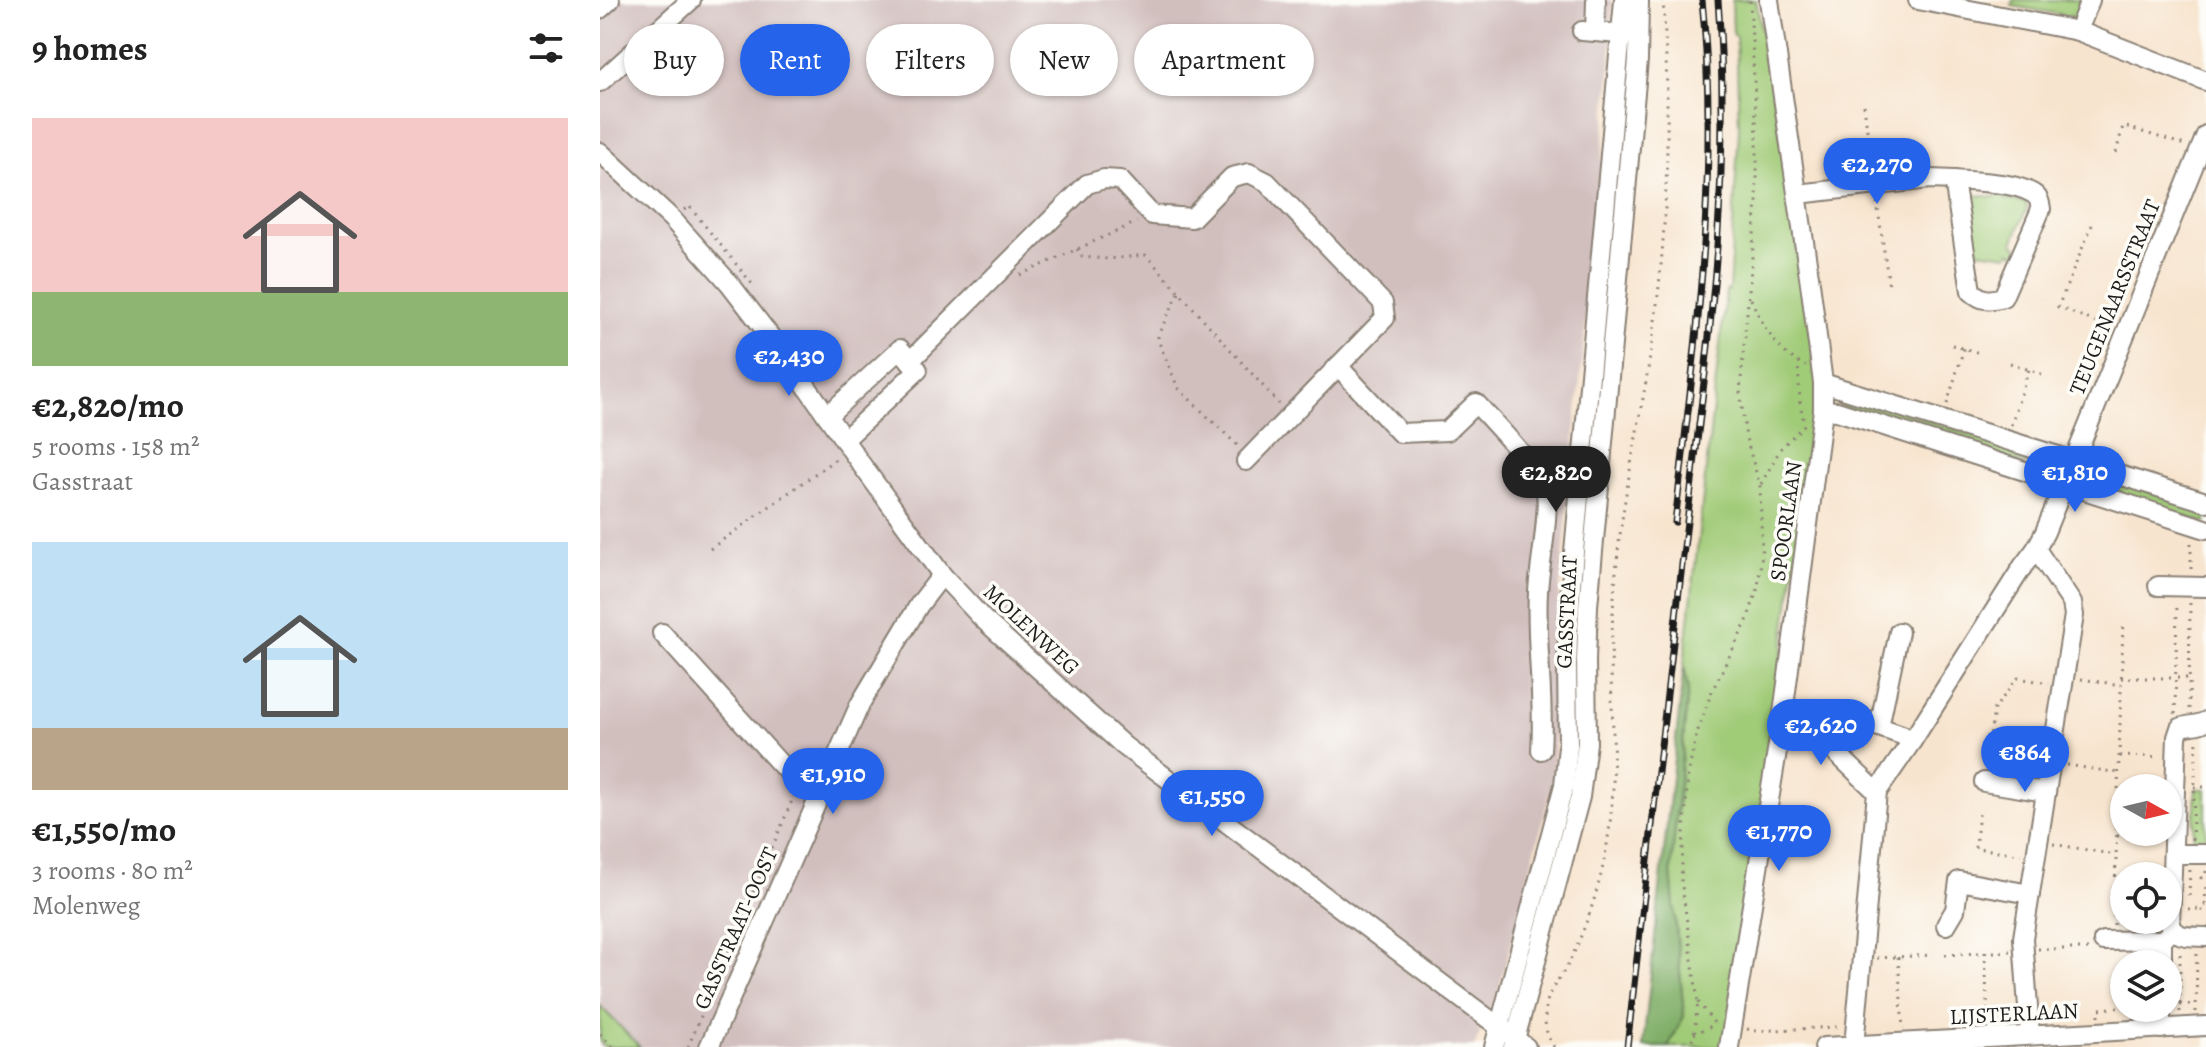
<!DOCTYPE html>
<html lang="en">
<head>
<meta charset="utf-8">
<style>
  body { margin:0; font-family:Alegreya,serif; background:#f2f2f2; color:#222; height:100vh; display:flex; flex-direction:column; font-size:30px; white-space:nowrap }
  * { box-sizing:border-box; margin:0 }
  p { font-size:26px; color:#767676 }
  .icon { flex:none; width:44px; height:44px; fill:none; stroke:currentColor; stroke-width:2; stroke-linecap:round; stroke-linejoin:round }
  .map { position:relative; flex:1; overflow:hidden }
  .side { display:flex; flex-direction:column; background:#fff; width:600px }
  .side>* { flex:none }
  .guide { position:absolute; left:24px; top:24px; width:760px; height:72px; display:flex; gap:16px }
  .needle { width:52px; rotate:98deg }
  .buttons { position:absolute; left:1510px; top:774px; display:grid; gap:16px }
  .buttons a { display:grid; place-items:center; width:72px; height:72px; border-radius:50%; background:#fff; box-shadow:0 2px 6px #0004; font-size:40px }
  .price { position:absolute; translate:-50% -68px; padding:0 18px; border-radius:28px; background:#2563eb; color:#fff; font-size:26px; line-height:52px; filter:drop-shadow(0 2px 4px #0008) }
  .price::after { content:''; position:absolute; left:50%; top:48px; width:24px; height:18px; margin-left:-12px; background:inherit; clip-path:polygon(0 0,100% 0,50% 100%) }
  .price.selected { background:#222; color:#fff }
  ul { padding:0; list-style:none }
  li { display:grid; align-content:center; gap:16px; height:424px; padding:0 32px }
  li span { display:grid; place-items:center; height:248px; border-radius:0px; color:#555 }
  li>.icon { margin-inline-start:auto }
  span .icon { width:144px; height:144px; fill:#fffc; stroke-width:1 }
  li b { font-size:34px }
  h2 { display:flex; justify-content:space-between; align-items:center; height:96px; padding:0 32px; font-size:34px }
  .tag { padding:0 28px; border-radius:36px; background:#fff; box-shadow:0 2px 6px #0004; font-size:28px; line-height:72px }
  .tag.selected { background:#2563eb; color:#fff }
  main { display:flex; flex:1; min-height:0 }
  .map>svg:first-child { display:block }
</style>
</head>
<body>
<main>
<section class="side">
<h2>9 homes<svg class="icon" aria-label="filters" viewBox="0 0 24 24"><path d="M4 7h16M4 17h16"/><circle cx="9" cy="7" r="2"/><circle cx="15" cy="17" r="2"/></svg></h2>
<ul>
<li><span style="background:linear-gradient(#f6c9c9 70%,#8fb573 0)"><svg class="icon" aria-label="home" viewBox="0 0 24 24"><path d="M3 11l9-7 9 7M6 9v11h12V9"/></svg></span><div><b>€2,820/mo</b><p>5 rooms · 158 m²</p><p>Gasstraat</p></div></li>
<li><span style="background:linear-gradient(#bfe0f5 75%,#b9a48a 0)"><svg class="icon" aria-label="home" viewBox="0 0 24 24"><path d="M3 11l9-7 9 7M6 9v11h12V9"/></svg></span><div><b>€1,550/mo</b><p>3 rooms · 80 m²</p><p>Molenweg</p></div></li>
</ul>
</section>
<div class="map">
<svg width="1606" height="1047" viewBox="0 0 1606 1047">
  <rect width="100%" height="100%" fill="#fdfcf7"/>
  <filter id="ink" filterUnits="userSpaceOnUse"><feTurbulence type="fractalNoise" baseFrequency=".0125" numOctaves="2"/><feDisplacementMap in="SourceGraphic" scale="16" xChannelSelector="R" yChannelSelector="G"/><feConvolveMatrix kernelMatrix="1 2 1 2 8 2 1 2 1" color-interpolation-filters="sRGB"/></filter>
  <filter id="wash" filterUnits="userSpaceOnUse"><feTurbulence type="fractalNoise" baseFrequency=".006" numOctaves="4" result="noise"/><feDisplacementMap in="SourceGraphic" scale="32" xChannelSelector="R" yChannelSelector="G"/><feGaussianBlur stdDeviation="1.8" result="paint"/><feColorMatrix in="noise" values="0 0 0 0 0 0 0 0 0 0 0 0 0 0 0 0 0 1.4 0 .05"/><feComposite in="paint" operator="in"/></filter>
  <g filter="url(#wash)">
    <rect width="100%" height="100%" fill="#f7e4ce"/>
    <polygon fill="#d1bfbe" points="0,0 1012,0 1011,65 955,636 954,776 899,989 874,1047 0,1047"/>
    <g fill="#a0cb77" stroke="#5e744a" stroke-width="2">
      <polygon points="1132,0 1156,0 1181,138 1219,388 1128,1047 1068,1047 1084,1016 1071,871 1088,689 1084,665 1126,291 1129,290 1139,128 1136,36 1133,35"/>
      <polygon points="1413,0 1482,0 1476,17 1412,6"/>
      <polygon points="1397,190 1404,191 1404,199 1426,203 1427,208 1413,243 1419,247 1416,254 1410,251 1408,255 1378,251 1377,245 1369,245 1368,237 1375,235 1370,200 1374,195 1396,197"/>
      <polygon points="1241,392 1457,462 1454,474 1239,406"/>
      <polygon points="1483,470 1606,509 1606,523 1478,483"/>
      <polygon points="1596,789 1606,789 1606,847 1593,847"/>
      <polygon points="0,1006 40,1047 5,1047 0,1042"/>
    </g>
    <polygon fill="#80af68" stroke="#4e6642" stroke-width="2" points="1084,665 1088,689 1071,871 1084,1016 1068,1047 1043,1047"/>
  </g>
  <g filter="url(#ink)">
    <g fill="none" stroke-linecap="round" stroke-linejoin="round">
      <g stroke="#8a8075" stroke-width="22">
        <g id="minor">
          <polyline points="1318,0 1478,31 1606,81"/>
          <polyline points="0,9 10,0"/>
          <polyline points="982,31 1033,35"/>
          <polyline points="1478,31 1490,0"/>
          <polyline points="995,32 996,0"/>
          <polyline points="0,82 91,0"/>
          <polyline points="0,152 72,219 130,284 186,357 261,464 342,575 383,619 524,746 926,1047"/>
          <path d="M1354,180C1376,182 1413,182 1432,193C1439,197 1440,202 1441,209L1403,297C1389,301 1382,301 1371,291Z"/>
          <polyline points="1198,194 1330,179 1354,180"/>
          <polyline points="310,361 487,184 504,179 520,180 552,215 592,218 632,177 649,173 667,182 783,303 785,318 646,461"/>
          <path d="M738,366L800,433L847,431L876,403C891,420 939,469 945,488C951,508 939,568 938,592C935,644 945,697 941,750"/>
          <polyline points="1223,383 1606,502"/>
          <polyline points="1223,410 1237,411 1606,529"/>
          <polyline points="227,416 300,349 318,370 244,440"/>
          <polyline points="1558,586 1606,587"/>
          <polyline points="1299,632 1279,727 1302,735 1312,741"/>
          <polyline points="62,633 183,767 201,780 222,790"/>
          <polyline points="1183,714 1202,720 1277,792"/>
          <path d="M1606,721C1598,726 1589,724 1580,728L1577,737L1570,925C1576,939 1593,936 1606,937"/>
          <polyline points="1384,782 1446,792"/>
          <polyline points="1573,854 1606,854"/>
          <polyline points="1346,925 1355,910 1359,881 1430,894"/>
          <polyline points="1503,941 1562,940"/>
          <polyline points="1562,964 1562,940 1570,933"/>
          <polyline points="1561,1029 1561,1008"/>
          <polyline points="1430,1035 1423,938 1474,615 1472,603 1436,549"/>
          <polyline points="1254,1046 1277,792 1312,741 1423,566 1436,549 1445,532 1606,135"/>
          <polyline points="109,1047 260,704 319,605 342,575"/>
          <polyline points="894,1047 964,785 968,746 967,665 969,607 1024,0"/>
          <polyline points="913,1047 980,797 987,743 986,660 988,606 1038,60 1039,0"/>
          <polyline points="1129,1047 1183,714 1223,410 1223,383 1211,290 1169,0"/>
          <polyline points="1224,1047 1606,1026"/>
        </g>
      </g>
      <g stroke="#8a8075" stroke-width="3" stroke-dasharray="2 6" stroke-linecap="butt">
        <polyline points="1264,105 1272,171"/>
        <polyline points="1516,153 1523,126 1585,145"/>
        <polyline points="1277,202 1289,286"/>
        <polyline points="84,210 89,206 153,285"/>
        <polyline points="1492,225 1458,307 1510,328"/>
        <polyline points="477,249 482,257 509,259 546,255 679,404"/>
        <polyline points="420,275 537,222"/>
        <polyline points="579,293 558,335 558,340 578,388 638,446"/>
        <path d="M1151,299C1163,327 1177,353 1206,366"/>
        <polyline points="1352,345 1380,353"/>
        <polyline points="1410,363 1447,376"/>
        <polyline points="1347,404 1364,348"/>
        <polyline points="1411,425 1429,369"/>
        <polyline points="1161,484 1181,448 1204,425 1200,402 1198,362"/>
        <polyline points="110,549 237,458"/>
        <polyline points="1591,569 1591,541"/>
        <polyline points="1521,678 1589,678"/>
        <polyline points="1481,679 1521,685"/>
        <polyline points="1589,709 1590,601"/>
        <polyline points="1575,714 1577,602"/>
        <polyline points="1520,756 1560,757"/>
        <polyline points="1467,765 1519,773"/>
        <polyline points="1386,766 1394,709 1418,678 1449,683"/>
        <polyline points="207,767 212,754 222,750"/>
        <polyline points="1594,787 1606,787"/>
        <polyline points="1379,814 1375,848 1421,854"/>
        <polyline points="1517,836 1557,836"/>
        <polyline points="1592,840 1597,740"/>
        <polyline points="1453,844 1516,855"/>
        <polyline points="1606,871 1606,874 1601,878 1606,882"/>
        <polyline points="1589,896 1590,868"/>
        <polyline points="1605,905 1606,882"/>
        <polyline points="1606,905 1602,906 1601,909 1603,912 1606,913"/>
        <polyline points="1588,909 1601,909"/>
        <polyline points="1514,925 1523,624"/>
        <polyline points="1438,949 1490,949"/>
        <polyline points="1385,952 1388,1024"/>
        <polyline points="1345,955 1410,951"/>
        <polyline points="1298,957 1303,1029"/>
        <polyline points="1277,958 1333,955"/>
        <polyline points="1098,1002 1115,1024"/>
        <polyline points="1580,1005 1596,1004"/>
        <polyline points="1580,1012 1580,951"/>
        <polyline points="1596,1012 1597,952"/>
        <polyline points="1499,1016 1499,1009 1524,1007"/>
        <polyline points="1147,1029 1154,1031 1239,1027"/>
        <polyline points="0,1034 13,1047"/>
        <polyline points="1094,1034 1116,1024"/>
        <polyline points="88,1047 194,796"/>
        <path d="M954,1047C943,1032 943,1013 949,995C953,986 965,971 971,959C989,920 1002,880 1008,838C1015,793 1014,750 1012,705C1010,661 1012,616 1016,572C1022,501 1038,432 1049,363C1068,243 1071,121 1063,0"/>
        <polyline points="1089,1047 1094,1034 1098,1002 1081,879 1088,774 1097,733 1112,691 1147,621 1158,587 1162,553 1160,486 1146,438 1140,391 1157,202 1157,138 1150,0"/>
      </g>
      <use href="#minor" stroke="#fff" stroke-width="18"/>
      <g stroke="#1c1c1c" stroke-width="7">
        <g id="rail">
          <path d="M1075,522C1095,350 1120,174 1102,0"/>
          <path d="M1027,1047C1046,875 1066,702 1086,530C1108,352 1132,180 1118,0"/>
        </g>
      </g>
      <use href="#rail" stroke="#fdfcf7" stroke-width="4" stroke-dasharray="12" stroke-linecap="butt"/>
    </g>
  </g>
  <g text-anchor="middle" stroke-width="7" stroke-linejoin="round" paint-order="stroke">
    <g font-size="22" fill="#1c1c1c" stroke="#fdfcf7">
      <text transform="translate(1514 297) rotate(-68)" y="8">TEUGENAARSSTRAAT</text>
      <text transform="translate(1185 521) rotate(-82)" y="8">SPOORLAAN</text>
      <text transform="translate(966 612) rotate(-87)" y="8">GASSTRAAT</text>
      <text transform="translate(432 629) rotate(43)" y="8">MOLENWEG</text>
      <text transform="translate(135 928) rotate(-66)" y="8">GASSTRAAT-OOST</text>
      <text transform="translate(1414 1013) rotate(-3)" y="8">LIJSTERLAAN</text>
    </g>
  </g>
</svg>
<div class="buttons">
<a><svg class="needle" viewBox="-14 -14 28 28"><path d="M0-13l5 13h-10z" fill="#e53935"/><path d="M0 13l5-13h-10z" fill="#767676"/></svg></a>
<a><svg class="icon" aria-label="locate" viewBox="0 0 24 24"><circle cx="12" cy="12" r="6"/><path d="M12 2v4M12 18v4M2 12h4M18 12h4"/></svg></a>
<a><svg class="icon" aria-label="layers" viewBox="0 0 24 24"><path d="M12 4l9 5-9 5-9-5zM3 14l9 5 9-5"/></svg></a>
</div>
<b class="price" style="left:1277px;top:206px">€2,270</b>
<b class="price" style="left:189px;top:398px">€2,430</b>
<b class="price selected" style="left:956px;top:514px">€2,820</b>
<b class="price" style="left:1475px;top:514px">€1,810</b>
<b class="price" style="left:1221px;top:767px">€2,620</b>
<b class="price" style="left:1425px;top:794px">€864</b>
<b class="price" style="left:233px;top:816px">€1,910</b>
<b class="price" style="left:612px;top:838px">€1,550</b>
<b class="price" style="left:1179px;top:873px">€1,770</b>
<div class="guide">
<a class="tag">Buy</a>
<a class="tag selected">Rent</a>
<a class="tag">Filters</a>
<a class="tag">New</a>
<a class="tag">Apartment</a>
</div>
</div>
</main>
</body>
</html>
